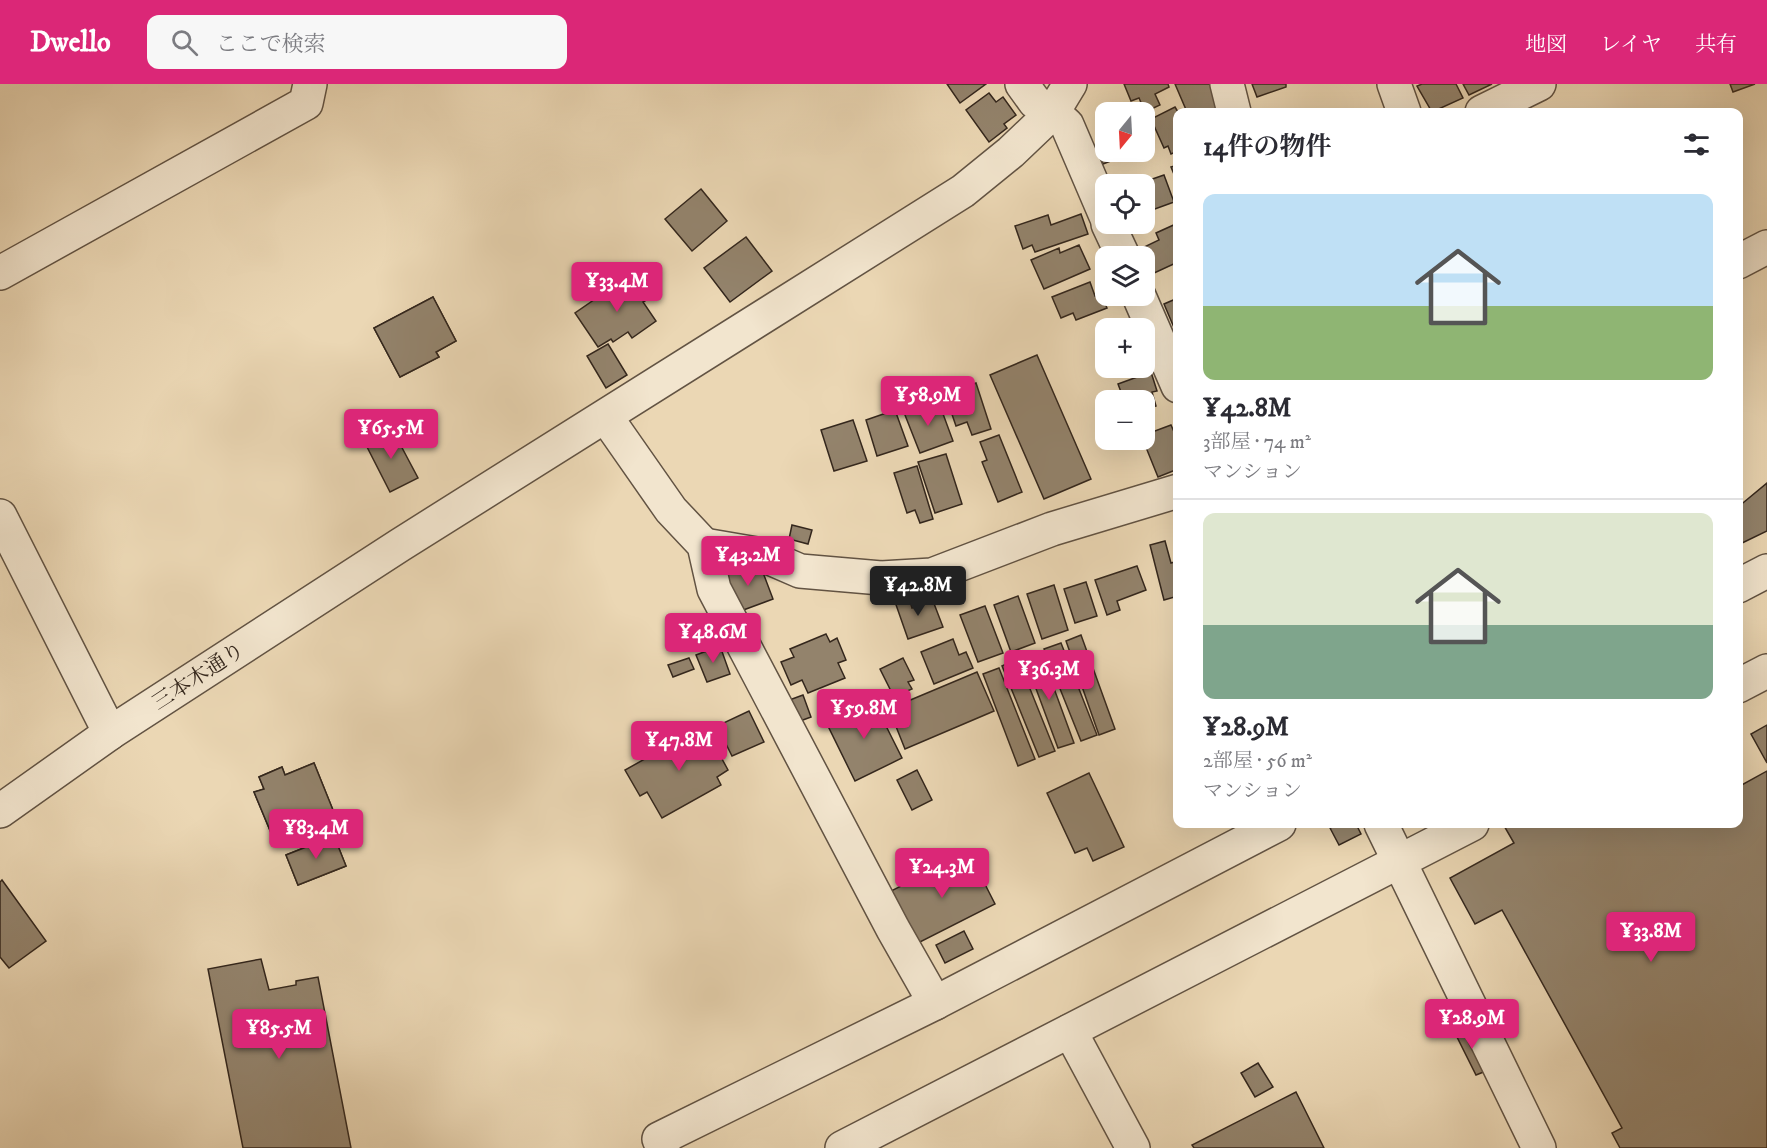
<!DOCTYPE html>
<html lang="ja">
<head>
<meta charset="utf-8">
<style>
  body { margin:0; font-family:"IM FELL DW Pica","Noto Serif JP",serif; background:#f7f7f7; color:#2b2b33; height:100vh; display:flex; flex-direction:column; font-size:22px; white-space:nowrap }
  * { box-sizing:border-box; margin:0 }
  p { font-size:20px; color:#7c7c81 }
  .icon { flex:none; width:33px; height:33px; fill:none; stroke:currentColor; stroke-width:2; stroke-linecap:round; stroke-linejoin:round }
  .map { position:relative; flex:1; overflow:hidden }
  .panel { position:absolute; left:1173px; top:24px; width:570px; height:720px; display:flex; flex-direction:column; background:#fff; border-radius:12px; box-shadow:0 6px 24px #0002 }
  .panel>* { flex:none }
  .needle { width:39px; rotate:198deg }
  .tools { position:absolute; left:1095px; top:18px; display:grid; gap:12px }
  .tools a { display:grid; place-items:center; width:60px; height:60px; border-radius:12px; background:#fff; box-shadow:0 6px 24px #0002; font-size:30px }
  .price { position:absolute; translate:-50% -51px; padding:0 14px; border-radius:6px; background:#db2777; color:#fff; font-size:20px; line-height:39px; filter:drop-shadow(0 2px 3px #0008) }
  .price::after { content:''; position:absolute; left:50%; top:36px; width:18px; height:14px; margin-left:-9px; background:inherit; clip-path:polygon(0 0,100% 0,50% 100%) }
  .price.selected { background:#222; color:#fff }
  ul { padding:0; list-style:none }
  li { display:grid; align-content:center; gap:12px; height:318px; padding:0 30px }
  li+li { border-top:2px solid #e1e1e2 }
  li span { display:grid; place-items:center; height:186px; border-radius:12px; color:#555 }
  li>.icon { margin-inline-start:auto }
  span .icon { width:108px; height:108px; fill:#fffc; stroke-width:1 }
  li b { font-size:26px }
  h2 { display:flex; justify-content:space-between; align-items:center; height:72px; padding:0 30px; font-size:26px }
  header { display:flex; align-items:center; gap:36px; box-sizing:border-box; height:84px; padding:0 30px; background:#db2777; color:#fff }
  header strong { font-size:28px }
  nav { display:flex; gap:33px; margin-inline-start:auto; font-size:21px }
  .search { width:420px; height:54px; background:#f7f7f7; display:flex; align-items:center; gap:15px; box-sizing:border-box; padding:0 21px; border-radius:12px; color:#7c7c81; font-size:22px }
  .map>svg:first-child { display:block }
</style>
</head>
<body>
<header>
<strong>Dwello</strong>
<div class="search"><svg class="icon" aria-label="search" viewBox="0 0 24 24"><circle cx="10" cy="10" r="6"/><path d="M15 15l6 6"/></svg>ここで検索</div>
<nav><a>地図</a><a>レイヤ</a><a>共有</a></nav>
</header>
<div class="map">
<svg width="1767" height="1064" viewBox="0 0 1767 1064">
  <rect width="100%" height="100%" fill="#ebd7b4"/>
  <filter id="stains"><feTurbulence type="fractalNoise" baseFrequency=".00333" numOctaves="4"/><feColorMatrix values="0 0 0 0 .2 0 0 0 0 .09 0 0 0 0 .02 0 0 0 .5 -.17"/></filter>
  <radialGradient id="worn" r=".72"><stop offset=".6" stop-color="#630" stop-opacity="0"/><stop offset="1" stop-color="#630" stop-opacity=".3"/></radialGradient>
  <g fill="#93836c" stroke="#34271d" stroke-width="1.5">
    <polygon points="947,0 986,0 960,19"/>
    <polygon points="1124,0 1168,0 1169,3 1155,10 1160,21 1145,28 1139,14 1131,17"/>
    <polygon points="1175,0 1214,0 1226,28 1187,28"/>
    <polygon points="1252,0 1286,0 1286,3 1257,13"/>
    <polygon points="1422,0 1456,0 1463,14 1432,28 1417,2"/>
    <polygon points="1463,0 1492,0 1469,11"/>
    <polygon points="1730,0 1755,0 1733,8"/>
    <polygon points="989,9 996,18 1003,13 1016,31 1004,40 1007,44 989,58 966,26"/>
    <polygon points="1175,23 1178,28 1178,67 1171,70 1168,62 1164,64 1151,35"/>
    <polygon points="1144,43 1150,56 1144,59"/>
    <polygon points="1106,61 1106,68 1143,68 1144,70 1128,76 1126,71 1103,80 1097,65"/>
    <polygon points="1178,81 1178,100 1171,83"/>
    <polygon points="1164,91 1174,118 1144,129 1144,100 1138,100"/>
    <polygon points="701,105 727,137 692,167 665,135"/>
    <polygon points="1081,130 1088,150 1035,168 1032,161 1023,165 1015,142 1048,131 1051,141"/>
    <polygon points="1178,139 1178,178 1152,190 1140,165 1159,156 1156,149"/>
    <polygon points="746,153 772,187 730,218 704,184"/>
    <polygon points="1079,161 1090,185 1044,205 1031,176 1059,164 1060,169"/>
    <polygon points="630,191 648,215 643,218 656,237 632,254 628,248 613,258 611,255 598,263 575,229"/>
    <polygon points="1090,198 1095,212 1101,210 1107,224 1076,236 1073,229 1061,234 1052,213"/>
    <polygon points="433,213 456,257 436,268 439,273 400,293 374,244"/>
    <polygon points="433,213 456,257 436,268 439,273 400,293 374,244"/>
    <polygon points="1178,214 1178,253 1164,220"/>
    <polygon points="608,260 627,291 606,304 587,272"/>
    <polygon points="1037,271 1091,395 1044,415 990,291"/>
    <polygon points="1151,288 1157,307 1152,308 1156,322 1144,326 1144,316 1124,316 1118,300"/>
    <polygon points="976,299 991,345 972,351 967,338 956,342 945,310"/>
    <polygon points="939,319 953,357 920,369 903,326 919,320 921,326"/>
    <polygon points="895,326 908,362 877,372 866,336"/>
    <polygon points="853,336 867,377 834,387 821,346"/>
    <polygon points="1171,341 1178,357 1178,385 1158,393 1143,356 1144,351"/>
    <polygon points="391,343 418,394 390,408 364,357"/>
    <polygon points="999,351 1022,408 998,418 982,378 987,376 980,358"/>
    <polygon points="946,370 962,420 935,429 918,378"/>
    <polygon points="917,382 933,435 920,439 915,426 907,429 894,389"/>
    <polygon points="1767,399 1767,447 1738,461 1738,423"/>
    <polygon points="792,441 812,446 808,460 789,455"/>
    <polygon points="1165,457 1171,479 1178,477 1178,512 1164,516 1150,461"/>
    <polygon points="759,478 773,515 738,528 724,490"/>
    <polygon points="1137,482 1146,506 1117,517 1120,526 1107,531 1095,496"/>
    <polygon points="1086,498 1097,532 1075,539 1064,505"/>
    <polygon points="1054,501 1068,546 1042,555 1027,510"/>
    <polygon points="908,510 912,524 933,517 943,543 908,555 894,515"/>
    <polygon points="1018,512 1035,559 1011,568 994,521"/>
    <polygon points="985,522 1003,569 978,578 960,531"/>
    <polygon points="826,550 830,558 837,554 846,576 838,579 845,594 808,609 802,596 791,601 781,578 794,573 790,565"/>
    <polygon points="1081,551 1115,645 1099,651 1066,557"/>
    <polygon points="953,555 959,571 966,568 973,584 934,600 921,568"/>
    <polygon points="1061,559 1097,651 1081,657 1044,565"/>
    <polygon points="720,562 730,590 707,598 696,571"/>
    <polygon points="1041,569 1074,659 1058,664 1025,575"/>
    <polygon points="689,574 694,585 673,593 668,581"/>
    <polygon points="903,574 914,596 908,598 912,605 894,613 880,585"/>
    <polygon points="1018,575 1055,667 1039,673 1002,582"/>
    <polygon points="999,584 1035,675 1018,682 983,590"/>
    <polygon points="977,588 994,627 905,665 889,625"/>
    <polygon points="803,611 811,633 792,640 784,618"/>
    <polygon points="873,616 902,674 855,697 826,638"/>
    <polygon points="749,627 764,658 732,672 717,642"/>
    <polygon points="1767,641 1767,679 1751,650"/>
    <polygon points="704,642 728,686 717,693 721,701 662,734 647,708 640,712 625,686"/>
    <polygon points="314,679 335,731 274,756 254,708 264,705 259,693 282,683 285,691"/>
    <polygon points="314,679 335,731 274,756 254,708 264,705 259,693 282,683 285,691"/>
    <polygon points="917,686 932,716 912,726 897,696"/>
    <polygon points="1767,687 1767,1064 1620,1064 1612,1049 1622,1044 1502,826 1475,840 1450,794 1514,759 1503,740 1738,740 1738,703"/>
    <polygon points="1089,689 1124,763 1093,777 1087,764 1075,769 1047,709"/>
    <polygon points="350,740 355,754 344,758 338,745"/>
    <polygon points="350,740 355,754 344,758 338,745"/>
    <polygon points="1340,740 1356,740 1361,750 1339,761 1330,744"/>
    <polygon points="334,752 346,782 298,801 286,771"/>
    <polygon points="334,752 346,782 298,801 286,771"/>
    <polygon points="970,771 995,820 916,860 889,808 933,786 935,790"/>
    <polygon points="2,796 46,857 9,884 0,873 0,798"/>
    <polygon points="964,847 973,865 945,879 936,861"/>
    <polygon points="261,875 269,906 296,901 296,897 318,893 351,1064 243,1064 208,885"/>
    <polygon points="1469,940 1491,985 1476,991 1454,947"/>
    <polygon points="1258,979 1273,1003 1255,1013 1241,989"/>
    <polygon points="1296,1008 1324,1064 1194,1064 1192,1061"/>
  </g>
  <g fill="none" stroke-linecap="round" stroke-linejoin="round">
    <g stroke="#625343" stroke-width="36">
      <g id="minor">
        <polyline points="1022,0 1035,18 1053,28 1067,41 1106,132"/>
        <polyline points="1227,0 1234,28"/>
        <polyline points="1394,0 1404,28"/>
        <polyline points="1482,28 1539,0"/>
        <polyline points="1108,140 1123,172"/>
        <polyline points="1738,178 1767,163"/>
        <polyline points="0,189 306,19 310,0"/>
        <polyline points="1139,212 1178,302"/>
        <polyline points="606,333 671,426 704,461 714,505 893,845 935,919"/>
        <polyline points="0,432 110,649"/>
        <polyline points="704,461 763,471 800,487 881,494 932,491 1052,445 1178,407"/>
        <polyline points="1738,502 1767,487"/>
        <polyline points="1738,602 1767,587"/>
        <polyline points="0,727 110,649 400,461 963,107 1011,68 1053,28 1070,0"/>
        <polyline points="1381,740 1539,1064"/>
        <polyline points="1070,947 1133,1064"/>
        <polyline points="663,1064 659,1055 935,919 1279,740"/>
        <polyline points="842,1064 1472,740"/>
      </g>
    </g>
    <use href="#minor" stroke="#f2e5ce" stroke-width="33"/>
  </g>
  <g text-anchor="middle" stroke-width="4.5" stroke-linejoin="round" paint-order="stroke">
    <g font-size="21" fill="#34271d" stroke="#f2e5ce">
      <text transform="translate(198 592) rotate(-33)" y="7">三本木通り</text>
    </g>
  </g>
  <rect width="100%" height="100%" filter="url(#stains)"/>
  <rect width="100%" height="100%" fill="url(#worn)"/>
</svg>
<div class="tools">
<a><svg class="needle" viewBox="-14 -14 28 28"><path d="M0-13l5 13h-10z" fill="#e53935"/><path d="M0 13l5-13h-10z" fill="#7c7c81"/></svg></a>
<a><svg class="icon" aria-label="locate" viewBox="0 0 24 24"><circle cx="12" cy="12" r="6"/><path d="M12 2v4M12 18v4M2 12h4M18 12h4"/></svg></a>
<a><svg class="icon" aria-label="layers" viewBox="0 0 24 24"><path d="M12 4l9 5-9 5-9-5zM3 14l9 5 9-5"/></svg></a>
<a>+</a>
<a>−</a>
</div>
<b class="price" style="left:617px;top:229px">¥33.4M</b>
<b class="price" style="left:928px;top:343px">¥58.9M</b>
<b class="price" style="left:391px;top:376px">¥65.5M</b>
<b class="price" style="left:748px;top:503px">¥43.2M</b>
<b class="price selected" style="left:918px;top:533px">¥42.8M</b>
<b class="price" style="left:713px;top:580px">¥48.6M</b>
<b class="price" style="left:1049px;top:617px">¥36.3M</b>
<b class="price" style="left:864px;top:656px">¥59.8M</b>
<b class="price" style="left:679px;top:688px">¥47.8M</b>
<b class="price" style="left:316px;top:776px">¥83.4M</b>
<b class="price" style="left:942px;top:815px">¥24.3M</b>
<b class="price" style="left:1651px;top:879px">¥33.8M</b>
<b class="price" style="left:1472px;top:966px">¥28.9M</b>
<b class="price" style="left:279px;top:976px">¥85.5M</b>
<section class="panel">
<h2>14件の物件<svg class="icon" aria-label="filters" viewBox="0 0 24 24"><path d="M4 7h16M4 17h16"/><circle cx="9" cy="7" r="2"/><circle cx="15" cy="17" r="2"/></svg></h2>
<ul>
<li><span style="background:linear-gradient(#bfe0f5 60%,#8fb573 0)"><svg class="icon" aria-label="home" viewBox="0 0 24 24"><path d="M3 11l9-7 9 7M6 9v11h12V9"/></svg></span><div><b>¥42.8M</b><p>3部屋 · 74 m²</p><p>マンション</p></div></li>
<li><span style="background:linear-gradient(#dfe7d0 60%,#7fa58c 0)"><svg class="icon" aria-label="home" viewBox="0 0 24 24"><path d="M3 11l9-7 9 7M6 9v11h12V9"/></svg></span><div><b>¥28.9M</b><p>2部屋 · 56 m²</p><p>マンション</p></div></li>
</ul>
</section>
</div>
</body>
</html>
